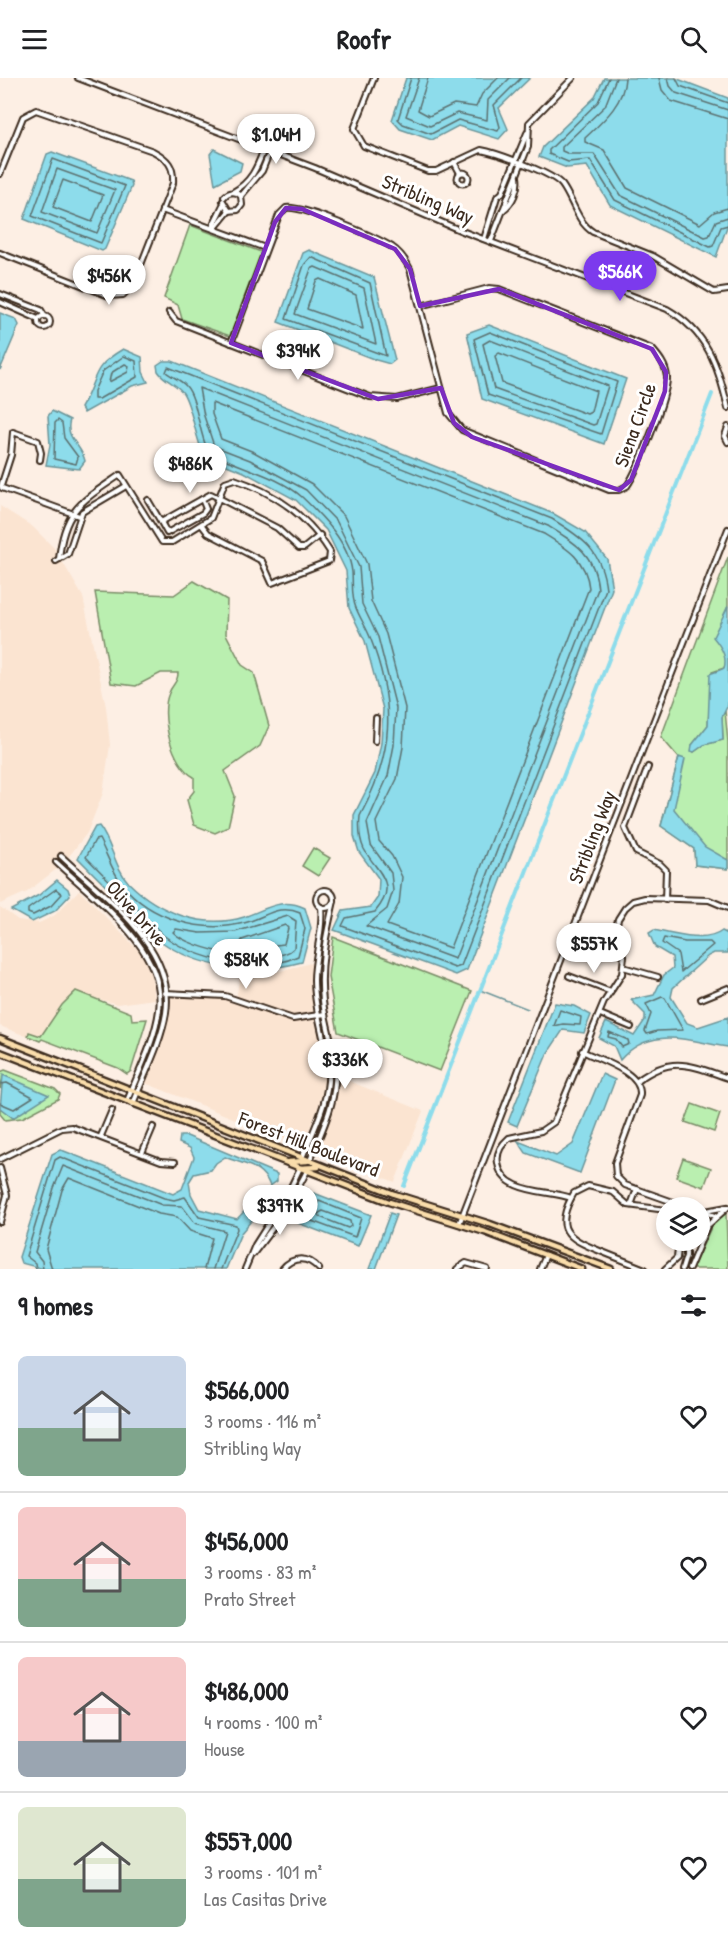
<!DOCTYPE html>
<html lang="en">
<head>
<meta charset="utf-8">
<style>
  body { margin:0; font-family:"Patrick Hand",sans-serif; background:#f2f2f2; color:#202124; height:100vh; display:flex; flex-direction:column; font-size:22px; white-space:nowrap }
  * { box-sizing:border-box; margin:0 }
  p { font-size:20px; color:#757577 }
  .icon { flex:none; width:33px; height:33px; fill:none; stroke:currentColor; stroke-width:2; stroke-linecap:round; stroke-linejoin:round }
  .map { position:relative; height:1191px; overflow:hidden }
  .drawer { display:flex; flex-direction:column; background:#fff; flex:1 }
  .drawer>* { flex:none }
  .buttons { position:absolute; left:656px; top:1119px; display:grid; gap:12px }
  .buttons a { display:grid; place-items:center; width:54px; height:54px; border-radius:50%; background:#fff; box-shadow:0 3px 9px #0003; font-size:30px }
  .price { position:absolute; translate:-50% -51px; padding:0 14px; border-radius:21px; background:#fff; color:#222; font-size:20px; line-height:39px; filter:drop-shadow(0 2px 3px #0008) }
  .price::after { content:''; position:absolute; left:50%; top:36px; width:18px; height:14px; margin-left:-9px; background:inherit; clip-path:polygon(0 0,100% 0,50% 100%) }
  .price.active { background:#7c3aed; color:#fff }
  ul { padding:0; list-style:none }
  li { display:flex; align-items:center; gap:18px; height:150px; padding:0 18px }
  li+li { border-top:2px solid #e0e0e0 }
  li span { display:grid; place-items:center; flex:none; width:168px; height:120px; border-radius:9px; color:#555 }
  li>.icon { margin-inline-start:auto }
  span .icon { width:72px; height:72px; fill:#fffc; stroke-width:1 }
  li b { font-size:26px }
  h2 { display:flex; justify-content:space-between; align-items:center; height:72px; padding:0 18px; font-size:26px }
  header { display:flex; justify-content:space-between; align-items:center; height:78px; padding:0 18px; background:#fff; font-size:27px; font-weight:800 }
  .map>svg:first-child { display:block }
</style>
</head>
<body>
<header><svg class="icon" aria-label="menu" viewBox="0 0 24 24"><path d="M4 6h16M4 12h16M4 18h16"/></svg>Roofr<svg class="icon" aria-label="search" viewBox="0 0 24 24"><circle cx="10" cy="10" r="6"/><path d="M15 15l6 6"/></svg></header>
<div class="map">
<svg width="728" height="1191" viewBox="0 0 728 1191">
  <rect width="100%" height="100%" fill="#fdefe4"/>
  <filter id="ink" filterUnits="userSpaceOnUse"><feTurbulence type="fractalNoise" baseFrequency=".0167" numOctaves="2"/><feDisplacementMap in="SourceGraphic" scale="12" xChannelSelector="R" yChannelSelector="G"/><feConvolveMatrix kernelMatrix="1 2 1 2 8 2 1 2 1" color-interpolation-filters="sRGB"/></filter>
  <g filter="url(#ink)">
    <g fill="#fbe4d1">
      <polygon points="0,428 33,449 55,471 83,519 106,629 110,667 103,715 87,755 63,786 27,814 0,826"/>
      <polygon points="79,812 140,874 151,895 155,921 117,926 76,915 62,928 39,963 0,948 0,829 18,842 39,845 55,837"/>
      <polygon points="311,885 313,932 324,979 324,1005 320,1025 303,1068 145,1005 165,953 170,919 211,919 236,923 240,895 280,893"/>
      <polygon points="339,999 423,1033 395,1104 316,1073 337,1016"/>
    </g>
    <g fill="#baefb0" stroke="#7a8c67" stroke-width="1.5">
      <polygon points="190,147 261,174 230,258 182,241 178,227 164,220"/>
      <polygon points="728,479 728,528 722,545 716,553 716,562 728,578 724,590 712,594 708,647 692,667 694,674 704,667 723,662 722,639 725,633 728,664 728,791 695,787 694,771 661,748 679,680 661,659"/>
      <path d="M194,503L227,522L226,556L242,587L254,595L269,648L260,668L225,693L235,718L228,749L215,755L194,747L187,722L194,713V699C172,688 159,637 169,615C172,606 178,605 178,595H161L136,608L111,605L95,514L174,517Z"/>
      <polygon points="313,770 330,780 318,798 302,788"/>
      <polygon points="333,859 472,913 440,993 338,954 328,899"/>
      <polygon points="76,913 131,935 132,942 147,941 131,993 127,996 118,990 42,961 40,963 28,958 29,954 41,958 62,927"/>
      <polygon points="5,992 55,1011 60,1016 58,1021 22,1040 5,1042 0,1036 0,1030 13,1039 4,997 0,1011 0,994"/>
      <polygon points="692,1026 720,1036 714,1054 685,1044"/>
      <polygon points="683,1080 711,1090 704,1109 676,1099"/>
      <polygon points="726,1135 728,1191 692,1191 714,1143"/>
    </g>
    <g fill="#8ddceb" stroke="#6c9599" stroke-width="1.5">
      <polygon points="406,0 530,0 499,30 508,51 499,61 458,48 432,62 400,51 392,42"/>
      <polygon points="604,0 675,0 728,20 728,146 716,179 610,127 587,88 567,90 539,79 543,69 594,20"/>
      <polygon points="214,71 242,85 240,93 215,106 210,76"/>
      <polygon points="52,74 131,103 132,108 105,171 102,173 24,141 47,76"/>
      <polygon points="309,172 374,199 395,282 390,286 376,282 278,244 303,175"/>
      <polygon points="0,235 16,241 19,247 0,292"/>
      <polygon points="489,247 626,301 604,366 482,321 467,255"/>
      <path d="M123,271L142,279L143,294L148,304L132,308L84,335L81,330C99,299 89,291 123,271Z"/>
      <path d="M163,283H172L554,436L585,454L607,481L612,511L467,892L456,897L334,852L343,833L371,829L378,819L379,801L359,774L354,758V737L375,695L381,665L383,631L365,563L349,530L346,493L326,452L296,422L244,394L204,378C195,359 192,329 183,315C178,306 164,303 158,293L157,287Z"/>
      <path d="M52,333L70,342C64,360 82,367 85,383L79,391L46,387L50,367L48,338Z"/>
      <path d="M728,528V627L722,639L723,662L704,667L694,674L691,673L692,667L708,647L710,596C713,594 720,593 724,590C728,579 719,566 713,559Z"/>
      <polygon points="679,679 685,681 674,731 705,769 728,782 728,791 695,787 694,771 661,748"/>
      <path d="M99,748C112,764 114,789 129,805C158,834 203,852 244,839C267,831 281,819 305,830L311,850L302,884C254,897 200,892 159,862L78,780L95,749Z"/>
      <polygon points="57,802 68,811 70,817 55,833 32,844 11,832 39,817"/>
      <path d="M654,852C673,856 706,866 722,853L728,856V875H714L708,878L673,910L671,919L687,945L698,949L728,939V969C689,963 650,947 620,982L614,968L599,960L606,944L634,958L645,942V936L631,922L654,917L664,897L673,890L672,879L655,869L649,855Z"/>
      <polygon points="555,925 574,928 591,937 584,955 563,952 547,976 517,1048 508,1044"/>
      <polygon points="602,996 615,1002 580,1095 526,1075 518,1063 556,1078 573,1066"/>
      <polygon points="3,997 49,1017 13,1040 0,1030"/>
      <path d="M180,1058H187L277,1096V1103L270,1108C262,1087 247,1088 225,1079L216,1085L211,1092L194,1096L189,1104L191,1116L199,1131L237,1141L257,1120L262,1121L257,1136L241,1155L226,1191H44L21,1185L19,1179L52,1076L60,1072L64,1073L173,1116L182,1111L194,1079L190,1070L179,1065Z"/>
      <polygon points="314,1115 371,1137 358,1168 298,1145"/>
      <polygon points="390,1135 396,1137 376,1191 369,1191"/>
    </g>
    <g fill="none" stroke-linecap="round" stroke-linejoin="round">
      <g stroke="#5c7170" stroke-width="1.5">
        <polyline points="411,0 398,41 403,46 431,56 458,42 498,53 500,49 494,27 521,0"/>
        <polyline points="419,0 406,38 430,48 457,35 487,42 488,22 510,0"/>
        <polyline points="428,0 418,32 429,38 454,26 476,29 482,16 498,0"/>
        <polyline points="609,0 598,24 549,72 549,76 568,84 590,82 615,122 710,169 713,168 721,149 728,147"/>
        <polyline points="616,0 605,28 562,69 562,73 569,76 594,76 620,117 705,159 709,158 716,143 728,139"/>
        <path d="M625,0C624,26 602,44 585,60V64L604,72L627,110L700,146L714,134L728,130"/>
        <polyline points="659,0 662,12 671,23 728,41"/>
        <polyline points="668,0 670,8 676,15 728,32"/>
        <polyline points="676,0 680,8 728,25"/>
        <polygon points="53,81 125,108 101,165 32,138"/>
        <polygon points="57,91 115,112 97,155 42,134"/>
        <polygon points="63,102 103,117 92,144 53,129"/>
        <polygon points="311,179 370,205 386,278 286,241 304,187"/>
        <polygon points="315,189 364,210 376,266 295,236 311,191"/>
        <polygon points="320,201 356,217 363,251 307,231 316,203"/>
        <polygon points="490,254 617,304 601,356 488,317 474,261"/>
        <polygon points="490,262 608,308 596,346 593,347 494,311 483,266"/>
        <polygon points="499,275 596,313 591,334 587,336 502,305 495,278"/>
        <polygon points="124,278 136,283 137,299 99,321 94,321 94,313 103,293"/>
        <polygon points="125,286 129,288 128,294 109,304 111,295"/>
        <path d="M168,289L552,441C583,460 602,473 606,511L461,888L455,890L342,848L346,840L375,834C400,805 377,795 364,771C359,761 359,748 360,738C394,675 396,625 370,559C366,549 360,540 356,530C351,519 353,506 352,494C349,465 322,438 302,419C276,396 238,390 208,373C199,356 197,320 186,308C181,302 172,299 166,294Z"/>
        <path d="M199,310L548,448C576,465 595,476 598,511L455,881L366,848L387,831L393,813L391,795L371,767L367,745L388,698L394,667L396,630L378,559L362,526L359,489L337,444L306,412L250,382L214,368L204,338Z"/>
        <path d="M212,325L544,456C567,470 586,481 589,510L450,870L387,847L399,826L402,799L392,778L379,763L376,744L397,701L403,669L405,630L386,556L371,523L367,486L344,438L312,406L254,374L221,361L212,336Z"/>
        <polygon points="58,342 62,345 64,360 78,379 76,386 54,381 55,345"/>
        <path d="M99,761C107,776 112,793 122,806C150,841 201,856 244,845C265,840 278,825 300,835L305,851L298,878C259,897 196,882 163,857L86,779L95,762Z"/>
        <polygon points="56,811 62,816 51,828 33,837 28,835 28,831"/>
        <path d="M288,838L296,843L294,870C276,890 189,872 173,854L176,851L200,855L235,854Z"/>
        <polygon points="285,847 288,850 284,866 259,869 240,866 242,862"/>
        <polygon points="664,860 685,864 710,864 713,867 681,894 678,876 662,865"/>
        <polygon points="662,919 665,920 683,952 657,953 647,956 645,953 651,936 646,926"/>
        <polygon points="560,932 581,939 580,947 563,946 554,948"/>
        <polygon points="609,954 628,962 629,966 622,969 616,961 608,959"/>
        <polyline points="0,1006 7,1005 33,1019 14,1031 0,1025"/>
        <polygon points="319,1123 361,1140 355,1159 309,1142 308,1139"/>
        <polygon points="323,1133 350,1143 351,1148 348,1150 320,1139 319,1135"/>
        <polyline points="36,1191 35,1185 26,1178 55,1082 60,1079 164,1120 174,1122 185,1119 199,1139 236,1147 237,1151 221,1191"/>
        <polyline points="43,1191 42,1183 35,1174 54,1110 63,1088 162,1127 182,1128 195,1145 225,1153 213,1191"/>
        <polyline points="52,1191 46,1171 62,1112 69,1100 159,1136 177,1139 190,1153 212,1160 204,1191"/>
      </g>
      <polyline stroke="#6c9599" stroke-width="1.5" points="480,912 528,931"/>
      <polyline stroke="#8ddceb" stroke-width="4" points="404,1108 712,316"/>
      <g stroke="#3b2a1e" stroke-width="8">
        <g id="minor">
          <path d="M78,0L315,90L462,153L667,231C707,254 718,287 728,330"/>
          <path d="M374,0L354,51L364,68L428,93H436L481,72C497,75 553,95 562,107C573,122 577,144 593,154L653,178L714,214L728,212"/>
          <polyline points="454,84 460,95"/>
          <circle cx="463" cy="100" r="5.5"/>
          <path d="M0,96L23,39L36,32L153,73C168,81 174,88 173,105L133,207L123,217L109,218L0,175"/>
          <path d="M233,114C251,104 257,90 264,71"/>
          <polyline points="241,118 262,93 270,73"/>
          <path d="M223,123L229,133L238,132L242,127L241,118C236,113 229,113 224,119"/>
          <polyline points="506,124 528,69 529,45 573,0"/>
          <polyline points="162,132 265,170"/>
          <path d="M503,132C513,125 519,111 517,99"/>
          <polyline points="215,150 229,133"/>
          <polyline points="214,151 214,145 223,127"/>
          <polyline points="484,161 497,119 502,115 527,55"/>
          <polyline points="491,163 505,127"/>
          <polyline points="0,216 41,232 44,237"/>
          <polyline points="0,224 38,241"/>
          <polyline points="169,234 176,243 370,319 397,321 441,310"/>
          <circle cx="44" cy="244" r="6"/>
          <path d="M231,265L279,137L286,130C302,127 376,159 392,169C401,175 406,183 410,191L448,335L462,352L609,412H619L627,408C638,392 668,317 667,299C666,287 659,279 652,271L499,211L489,210L420,228"/>
          <polyline points="728,349 725,358 728,364"/>
          <polyline points="40,382 41,375 38,363 13,354 11,377 1,408 2,410 79,438"/>
          <polyline points="148,422 161,444 211,416 277,450 299,470 304,470 320,457"/>
          <polyline points="161,444 167,455 203,435 206,431 202,421"/>
          <path d="M59,481C64,431 82,423 120,397L162,464H172L211,440L225,404L234,401C273,414 308,438 330,474L329,483L272,505L262,483L208,455L201,446"/>
          <polyline points="56,483 68,476 82,434 126,408"/>
          <polyline points="375,663 376,640"/>
          <polyline points="648,689 625,750 636,774 660,786 666,792 665,822"/>
          <path d="M61,778C104,819 176,868 166,935C161,966 144,997 133,1026"/>
          <path d="M56,784C96,822 167,871 159,932C155,963 138,995 127,1023"/>
          <circle cx="325" cy="821" r="9"/>
          <polyline points="623,889 658,899"/>
          <polyline points="569,898 611,914"/>
          <polyline points="165,915 225,918 293,941 325,936"/>
          <polyline points="701,921 728,910"/>
          <polyline points="600,936 631,949"/>
          <path d="M582,973C600,982 642,994 640,1017L615,1085L616,1098L625,1107L690,1130"/>
          <path d="M637,1003C672,977 690,987 728,1000"/>
          <polyline points="101,1058 112,1032"/>
          <polyline points="142,1075 153,1049"/>
          <path d="M302,1080C314,1051 331,1020 328,988C325,959 314,932 314,902C314,878 324,852 321,829"/>
          <polyline points="0,1081 62,1050 72,1049 161,1083 175,1084"/>
          <path d="M310,1083C319,1058 333,1032 335,1005C338,977 326,951 323,923C319,889 326,857 334,823"/>
          <polyline points="0,1090 7,1117 0,1144"/>
          <path d="M571,1120C550,1112 502,1116 498,1085C496,1075 501,1067 509,1060L541,1053L554,1044L604,924L622,896L624,878L616,851L618,841L625,830L633,823L645,820L709,822L728,830"/>
          <polyline points="631,1127 637,1111"/>
          <polyline points="699,1132 715,1138"/>
          <polyline points="699,1137 705,1133 727,1129"/>
          <polyline points="459,1146 728,451"/>
          <polyline points="253,1176 287,1131 307,1093"/>
          <polyline points="245,1191 255,1167 288,1115 300,1090"/>
          <path d="M282,1191C293,1178 308,1178 319,1191"/>
          <polyline points="457,1191 466,1185 487,1191"/>
          <polyline points="540,1191 546,1177"/>
          <path d="M645,1191C630,1185 615,1179 600,1173C567,1160 553,1151 574,1115L588,1108L613,1114L628,1127L666,1132"/>
          <polyline points="665,1191 677,1180 679,1162"/>
          <polyline points="682,1191 686,1178 686,1162"/>
          <polyline points="689,1191 707,1148 728,1129"/>
        </g>
      </g>
      <g stroke="#3b2a1e" stroke-width="9">
        <g id="major">
          <polyline points="0,960 394,1116 490,1146 611,1191"/>
          <polyline points="0,974 389,1124 485,1154 582,1191"/>
          <polyline points="288,1084 307,1083"/>
          <polyline points="300,1090 318,1089"/>
        </g>
      </g>
      <use href="#minor" stroke="#fff" stroke-width="4"/>
      <use href="#major" stroke="#faddab" stroke-width="4.5"/>
    </g>
  </g>
  <path fill="none" stroke="#7b2cbf" stroke-width="4.5" stroke-linejoin="round" d="M286,130L302,131L395,171L410,191L420,228L499,211L652,271L666,294L665,313L631,402L619,412L472,359L454,345L441,310L378,321L231,265L275,144Z"/>
  <g text-anchor="middle" stroke-width="6" stroke-linejoin="round" paint-order="stroke">
    <g font-size="20" fill="#3b2a1e" stroke="#fff">
      <text transform="translate(428 121) rotate(23)" y="7">Stribling Way</text>
      <text transform="translate(635 347) rotate(-70)" y="7">Siena Circle</text>
      <text transform="translate(592 759) rotate(-69)" y="7">Stribling Way</text>
      <text transform="translate(137 835) rotate(48)" y="7">Olive Drive</text>
      <text transform="translate(309 1066) rotate(21)" y="7">Forest Hill Boulevard</text>
    </g>
  </g>
</svg>
<div class="buttons">
<a><svg class="icon" aria-label="layers" viewBox="0 0 24 24"><path d="M12 4l9 5-9 5-9-5zM3 14l9 5 9-5"/></svg></a>
</div>
<b class="price" style="left:276px;top:87px">$1.04M</b>
<b class="price active" style="left:620px;top:224px">$566K</b>
<b class="price" style="left:109px;top:228px">$456K</b>
<b class="price" style="left:298px;top:303px">$394K</b>
<b class="price" style="left:190px;top:416px">$486K</b>
<b class="price" style="left:594px;top:896px">$557K</b>
<b class="price" style="left:246px;top:912px">$584K</b>
<b class="price" style="left:345px;top:1012px">$336K</b>
<b class="price" style="left:280px;top:1158px">$397K</b>
</div>
<section class="drawer">
<h2>9 homes<svg class="icon" aria-label="filters" viewBox="0 0 24 24"><path d="M4 7h16M4 17h16"/><circle cx="9" cy="7" r="2"/><circle cx="15" cy="17" r="2"/></svg></h2>
<ul>
<li><span style="background:linear-gradient(#c9d6e8 60%,#7fa58c 0)"><svg class="icon" aria-label="home" viewBox="0 0 24 24"><path d="M3 11l9-7 9 7M6 9v11h12V9"/></svg></span><div><b>$566,000</b><p>3 rooms · 116 m²</p><p>Stribling Way</p></div><svg class="icon" aria-label="heart" viewBox="0 0 24 24"><path d="M12 20l-8-8c-3-5 5-10 8-4 3-6 11-1 8 4z"/></svg></li>
<li><span style="background:linear-gradient(#f6c9c9 60%,#7fa58c 0)"><svg class="icon" aria-label="home" viewBox="0 0 24 24"><path d="M3 11l9-7 9 7M6 9v11h12V9"/></svg></span><div><b>$456,000</b><p>3 rooms · 83 m²</p><p>Prato Street</p></div><svg class="icon" aria-label="heart" viewBox="0 0 24 24"><path d="M12 20l-8-8c-3-5 5-10 8-4 3-6 11-1 8 4z"/></svg></li>
<li><span style="background:linear-gradient(#f6c9c9 70%,#9aa5b1 0)"><svg class="icon" aria-label="home" viewBox="0 0 24 24"><path d="M3 11l9-7 9 7M6 9v11h12V9"/></svg></span><div><b>$486,000</b><p>4 rooms · 100 m²</p><p>House</p></div><svg class="icon" aria-label="heart" viewBox="0 0 24 24"><path d="M12 20l-8-8c-3-5 5-10 8-4 3-6 11-1 8 4z"/></svg></li>
<li><span style="background:linear-gradient(#dfe7d0 60%,#7fa58c 0)"><svg class="icon" aria-label="home" viewBox="0 0 24 24"><path d="M3 11l9-7 9 7M6 9v11h12V9"/></svg></span><div><b>$557,000</b><p>3 rooms · 101 m²</p><p>Las Casitas Drive</p></div><svg class="icon" aria-label="heart" viewBox="0 0 24 24"><path d="M12 20l-8-8c-3-5 5-10 8-4 3-6 11-1 8 4z"/></svg></li>
</ul>
</section>
</body>
</html>
